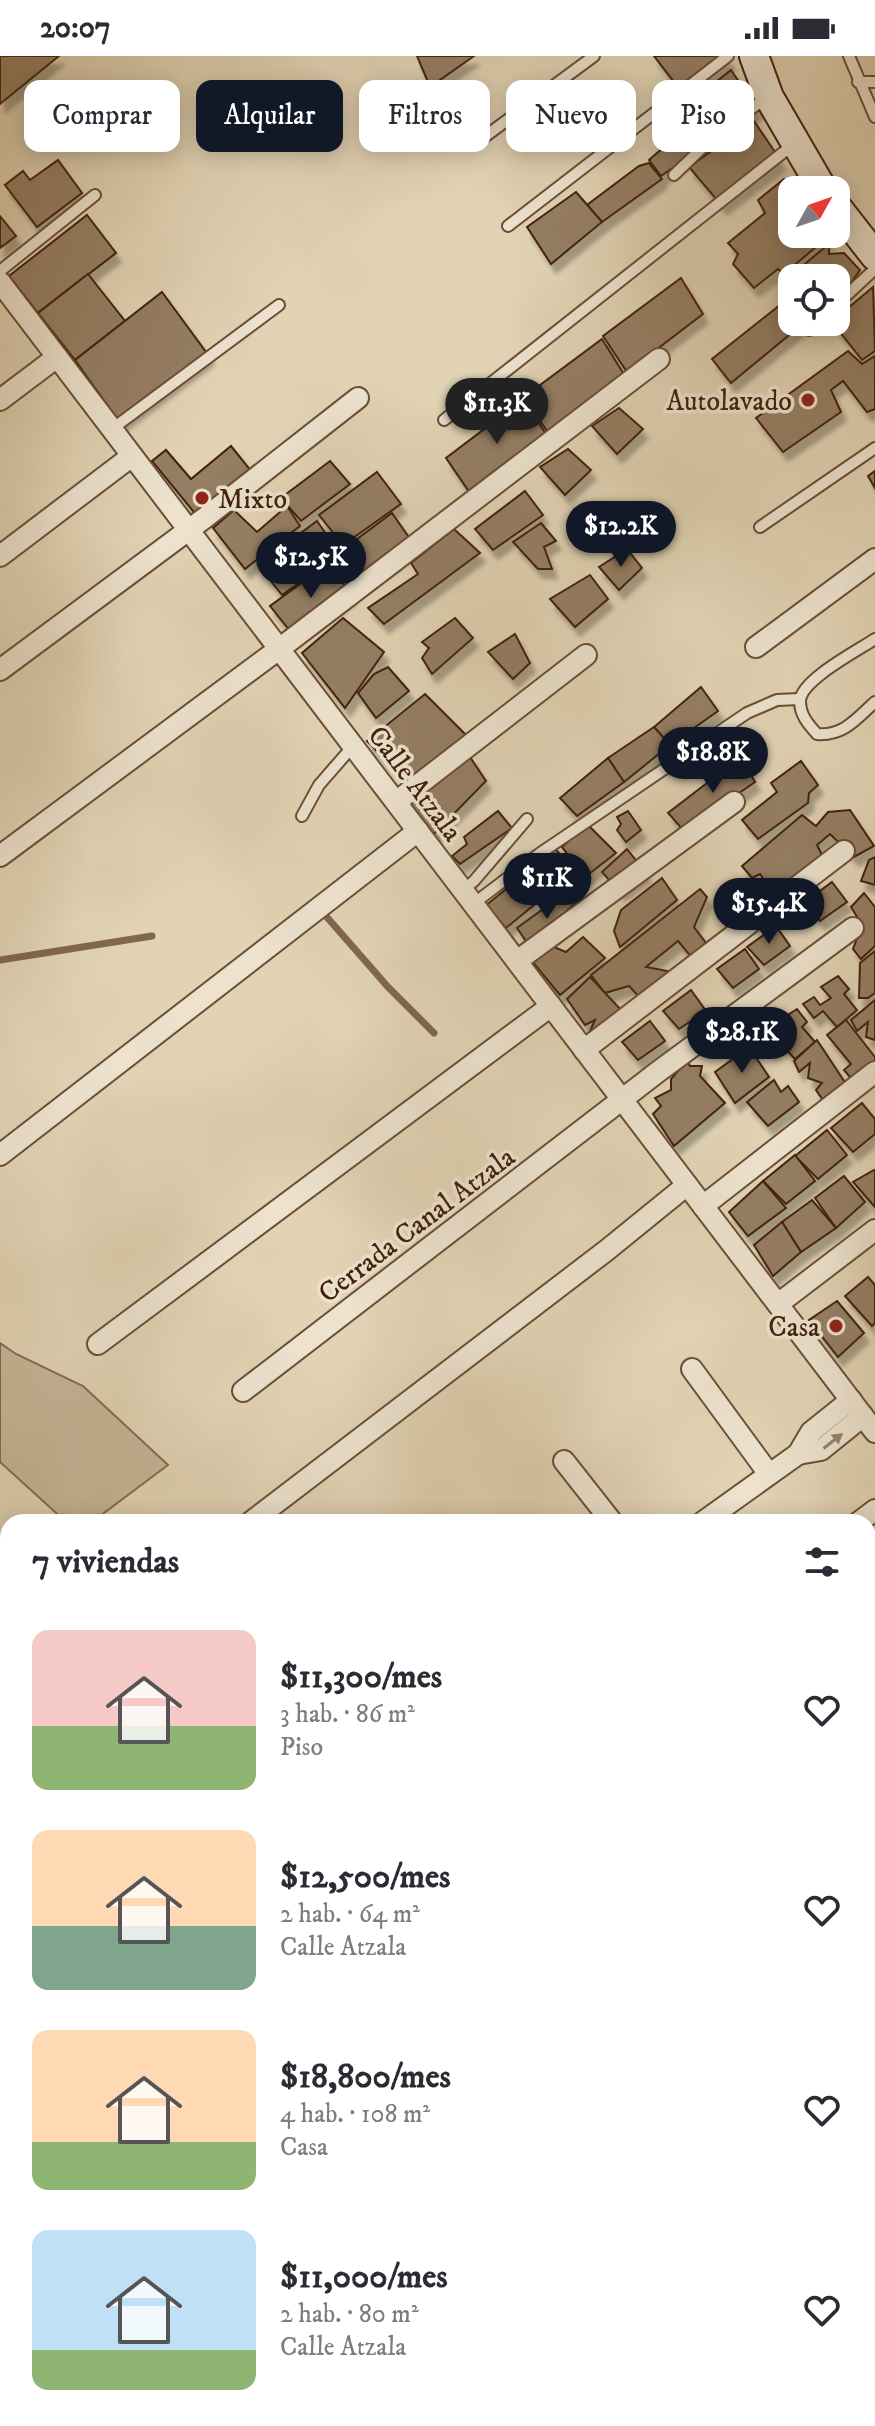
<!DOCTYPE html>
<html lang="es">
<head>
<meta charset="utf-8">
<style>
  body { margin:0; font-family:"IM FELL DW Pica",serif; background:#f2f2f3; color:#2b2b33; height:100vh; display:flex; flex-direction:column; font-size:30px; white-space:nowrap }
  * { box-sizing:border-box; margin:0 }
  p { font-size:26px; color:#7c7c81 }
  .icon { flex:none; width:44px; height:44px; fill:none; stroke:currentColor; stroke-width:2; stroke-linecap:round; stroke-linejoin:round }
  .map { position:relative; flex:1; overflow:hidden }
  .side { position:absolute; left:0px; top:1458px; width:876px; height:912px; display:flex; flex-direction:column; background:#fff; border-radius:24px 24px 0 0; box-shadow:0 4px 20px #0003 }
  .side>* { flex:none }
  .guide { position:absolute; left:24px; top:24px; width:828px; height:72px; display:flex; gap:16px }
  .needle { width:52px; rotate:50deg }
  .controls { position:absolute; left:778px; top:120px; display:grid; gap:16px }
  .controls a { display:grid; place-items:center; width:72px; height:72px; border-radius:16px; background:#fff; box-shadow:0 4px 20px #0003; font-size:40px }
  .price { position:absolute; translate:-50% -68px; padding:0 18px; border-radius:28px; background:#111827; color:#fff; font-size:26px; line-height:52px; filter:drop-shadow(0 2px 4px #0008) }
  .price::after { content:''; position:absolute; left:50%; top:48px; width:24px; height:18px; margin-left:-12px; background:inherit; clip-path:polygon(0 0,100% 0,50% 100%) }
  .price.on { background:#222; color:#fff }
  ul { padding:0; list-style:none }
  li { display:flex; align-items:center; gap:24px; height:200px; padding:0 32px }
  li span { display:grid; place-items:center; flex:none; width:224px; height:160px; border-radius:16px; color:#555 }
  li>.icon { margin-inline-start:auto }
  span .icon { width:96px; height:96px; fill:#fffc; stroke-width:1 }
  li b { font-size:34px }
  h2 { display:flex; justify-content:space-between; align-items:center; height:96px; padding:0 32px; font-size:34px }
  .tag { padding:0 28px; border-radius:16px; background:#fff; box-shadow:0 4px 20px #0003; font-size:28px; line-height:72px }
  .tag.on { background:#111827; color:#fff }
  .status { display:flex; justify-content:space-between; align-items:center; height:56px; padding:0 40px; background:#fff; direction:ltr }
  .status svg { height:22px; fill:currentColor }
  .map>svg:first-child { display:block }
</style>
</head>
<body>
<div class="status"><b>20:07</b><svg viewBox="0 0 49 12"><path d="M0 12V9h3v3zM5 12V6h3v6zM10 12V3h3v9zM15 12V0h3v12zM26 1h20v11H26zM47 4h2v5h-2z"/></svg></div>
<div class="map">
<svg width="875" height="2370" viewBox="0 0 875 2370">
  <defs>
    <filter id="shadow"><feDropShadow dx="5" dy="9" stdDeviation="2" flood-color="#0004"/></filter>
  </defs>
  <rect width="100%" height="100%" fill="#e1d3b4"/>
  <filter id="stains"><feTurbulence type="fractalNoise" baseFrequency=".0025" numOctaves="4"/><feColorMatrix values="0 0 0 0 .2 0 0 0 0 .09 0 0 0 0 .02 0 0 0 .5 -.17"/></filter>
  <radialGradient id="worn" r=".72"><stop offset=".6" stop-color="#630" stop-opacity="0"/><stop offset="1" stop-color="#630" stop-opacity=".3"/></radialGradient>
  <polygon fill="#c6b597" stroke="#846b52" stroke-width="2" points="0,1287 16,1298 83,1330 168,1409 92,1466 66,1466 0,1406"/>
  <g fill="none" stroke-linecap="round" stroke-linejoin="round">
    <g stroke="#81674f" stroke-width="7">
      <polyline points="325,859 388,931 434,977"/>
      <polyline points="0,904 152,880"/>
    </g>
  </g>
  <g fill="#957e63" stroke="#42210c" stroke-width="2" filter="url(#shadow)">
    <polygon points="0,0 59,0 0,48"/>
    <polygon points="417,0 474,0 430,31"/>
    <polygon points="654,0 727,0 730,6 684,39"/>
    <polygon points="731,14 758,54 703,91 689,75 674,80 667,65"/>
    <polygon points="754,65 781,105 722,150 689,111"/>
    <polygon points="689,75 703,91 661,120 649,104 679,78"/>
    <polygon points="58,104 82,137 37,171 5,129 23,115 30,124"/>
    <polygon points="649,107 662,123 602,166 587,149 639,110"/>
    <polygon points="784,123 793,134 792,178 827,178 829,180 784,218 778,213 754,232 733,208 738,198 728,187 765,157 758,144"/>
    <polygon points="576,136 602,166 551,208 527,171"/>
    <polygon points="87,159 116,197 38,257 9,220"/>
    <polygon points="0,160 16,180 0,192"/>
    <polygon points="829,188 829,198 844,197 860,214 848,231 836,240 836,222 792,222 792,266 805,266 731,327 712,303 785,245 789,221"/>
    <polygon points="88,218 125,265 75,304 38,257"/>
    <polygon points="681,222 703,258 627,316 603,280"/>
    <polygon points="873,231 875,295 862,304 832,266 836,266 836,262"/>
    <polygon points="162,236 209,300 120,367 75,304"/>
    <polygon points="602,283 625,320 549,378 524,341"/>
    <polygon points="848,295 862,308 875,300 875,353 867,356 843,325 831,334 841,356 783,396 756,362"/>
    <polygon points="524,343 547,380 470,437 446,402"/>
    <polygon points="619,352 643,373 617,398 592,370"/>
    <polygon points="231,390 252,416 198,461 152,405 166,394 191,423"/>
    <polygon points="568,393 591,414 565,439 540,411"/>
    <polygon points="330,405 350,428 301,465 281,442"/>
    <polygon points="875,415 875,432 868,420"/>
    <polygon points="377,416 401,448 343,489 319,459"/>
    <polygon points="525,435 543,459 493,494 475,473"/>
    <polygon points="287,450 300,470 245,513 213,472 234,454 257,476"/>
    <polygon points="392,457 415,490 357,531 333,501"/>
    <polygon points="317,465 340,498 282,539 258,509"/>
    <polygon points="541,467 556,485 544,491 552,513 538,513 513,486"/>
    <polygon points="454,473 480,497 384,568 368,552 418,518 411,507"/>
    <polygon points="627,493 642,512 619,534 599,511"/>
    <polygon points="329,507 351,539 294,580 270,550"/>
    <polygon points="590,519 608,543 575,571 550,543"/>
    <polygon points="343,562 384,596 345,652 302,597"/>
    <polygon points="455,562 473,582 432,618 422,602 429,592 422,586"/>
    <polygon points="515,578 530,607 513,623 488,596"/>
    <polygon points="388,611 409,635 376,662 358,637 374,618"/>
    <polygon points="701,631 718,655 670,689 654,671"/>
    <polygon points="425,638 467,680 408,727 367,685"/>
    <polygon points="654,671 670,689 624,726 608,702"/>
    <polygon points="470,701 486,725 434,778 409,749"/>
    <polygon points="741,701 755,726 684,775 668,757"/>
    <polygon points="608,702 624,726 577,760 560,742"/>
    <polygon points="801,705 818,729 809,737 808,747 758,783 742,764 777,736 771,727"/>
    <polygon points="850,754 874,790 854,801 830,778 817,789 824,803 781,838 773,826 768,830 760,818 752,822 742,810 802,759 816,770 828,756"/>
    <polygon points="498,755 512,772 460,808 452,800 467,788 464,781"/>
    <polygon points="628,755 641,774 626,786 617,774 621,768 617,761"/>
    <polygon points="587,768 616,797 585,821 562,791"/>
    <polygon points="554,792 583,821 552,845 529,815"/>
    <polygon points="627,793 646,817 620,836 602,816"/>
    <polygon points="875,801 875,829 861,825 869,804"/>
    <polygon points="662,822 677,844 620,891 614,875 621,854"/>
    <polygon points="515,826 534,849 506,872 485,850"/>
    <polygon points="832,826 847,846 820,865 804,847"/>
    <polygon points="700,833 707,841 694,871 709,891 692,902 678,885 646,911 673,916 639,941 629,930 605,937 591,919"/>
    <polygon points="569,834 577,845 564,858 569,864 532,894 517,872"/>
    <polygon points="864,837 875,851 875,890 861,903 853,893 862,869 851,851"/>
    <polygon points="776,870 790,890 764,909 747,891"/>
    <polygon points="583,881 605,902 560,939 531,904 549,889 566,896"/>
    <polygon points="745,893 759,913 733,932 717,913"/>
    <polygon points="875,895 875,937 868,942 859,942 860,907"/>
    <polygon points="838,920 849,933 844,938 857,954 837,971 823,955 814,962 803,948 814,941 820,949 831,942 821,931"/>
    <polygon points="590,921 624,957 587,982 595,964 585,969 567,943"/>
    <polygon points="691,934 706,955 679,973 663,955"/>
    <polygon points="875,944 875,984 866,981 868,966 857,975 851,964"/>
    <polygon points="797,953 807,966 802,971 815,986 795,1003 781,988 772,994 761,981 772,974 778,982 790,975 780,964"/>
    <polygon points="750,955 762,973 732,1000 717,985 739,970 738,963"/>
    <polygon points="846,964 875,1001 875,1012 856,1028 844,1014 851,1008 827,979"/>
    <polygon points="650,965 665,985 638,1004 622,986"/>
    <polygon points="817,984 848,1031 825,1047 816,1034 822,1027 808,1022 810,1007 799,1016 794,1005"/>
    <polygon points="749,991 769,1021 735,1047 715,1016"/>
    <polygon points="687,1004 690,1010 702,1010 700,1020 725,1047 674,1090 653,1058 661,1050 655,1042 671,1034 671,1023"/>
    <polygon points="774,1024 781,1036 788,1030 799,1046 768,1070 747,1046"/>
    <polygon points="862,1047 875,1063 875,1078 853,1096 831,1072"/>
    <polygon points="827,1074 847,1099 818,1123 795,1100"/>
    <polygon points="795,1099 815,1125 786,1148 763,1125"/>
    <polygon points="874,1114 875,1114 875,1151 853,1126"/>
    <polygon points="844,1120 865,1146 836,1172 815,1142"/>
    <polygon points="763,1125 786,1152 748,1180 729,1156"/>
    <polygon points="812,1144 836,1172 801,1196 782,1166"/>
    <polygon points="782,1166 801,1196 773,1220 754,1189"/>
    <polygon points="868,1221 875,1229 875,1267 872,1270 845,1240"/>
    <polygon points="837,1245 864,1277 838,1301 809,1264"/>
  </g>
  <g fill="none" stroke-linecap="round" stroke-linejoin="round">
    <g stroke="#6a4e36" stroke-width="14">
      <g id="lane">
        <polyline points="849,0 875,61"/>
        <polyline points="858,26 875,26"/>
        <polyline points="483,82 594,0"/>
        <polyline points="674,119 725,70 767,42"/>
        <polyline points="508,170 728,0"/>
        <polyline points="0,215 95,139"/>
        <polyline points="836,249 875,213"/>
        <polyline points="809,274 817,266"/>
        <polyline points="444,364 794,88"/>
        <polyline points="112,373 279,249"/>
        <polyline points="760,471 875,392"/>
        <path d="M875,583C857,595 801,624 800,645C800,659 808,668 817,678C844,680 856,663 875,646"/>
        <polyline points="302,760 319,729 353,690"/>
        <polyline points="463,834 474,825 527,763"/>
        <polyline points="473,848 539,798 747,657 777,644 800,643"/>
        <polyline points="0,1742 8,1740"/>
        <polyline points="868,2128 875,2120"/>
        <polyline points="868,2144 875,2144"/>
      </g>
    </g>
    <g stroke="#6a4e36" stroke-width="24">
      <g id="street">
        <polyline points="0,226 875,1376"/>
        <polyline points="0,344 57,301"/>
        <polyline points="0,500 132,400"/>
        <polyline points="756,591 875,503"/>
        <polyline points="0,614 206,461 358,342"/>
        <polyline points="396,746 586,599"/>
        <polyline points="0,800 279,593 659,303"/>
        <polyline points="517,905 734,746"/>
        <polyline points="584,994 844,795"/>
        <polyline points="0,1099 418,775"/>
        <polyline points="703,1150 875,1016"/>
        <polyline points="778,1248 875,1174"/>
        <polyline points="98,1288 551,950"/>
        <polyline points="692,1313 769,1418"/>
        <polyline points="243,1335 659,1015 853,872"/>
        <polyline points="798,1398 821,1394 863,1360"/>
        <polyline points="564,1405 612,1466"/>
        <polyline points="251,1466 607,1194 687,1129"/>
        <polyline points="703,1466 798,1398 811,1376 851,1344"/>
        <polyline points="859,1466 875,1454"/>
      </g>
    </g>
    <g stroke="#42210c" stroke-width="32">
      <g id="secondary">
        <polyline points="754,0 769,41 823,134"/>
        <polyline points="836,150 875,200"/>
      </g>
    </g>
    <g stroke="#42210c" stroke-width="40">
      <g id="highway">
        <polyline points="868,1928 875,1920"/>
        <polyline points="868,2077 875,2069"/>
        <polyline points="459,2370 466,2362"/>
        <polyline points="598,2370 605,2362"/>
      </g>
    </g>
    <g stroke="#42210c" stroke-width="4" stroke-dasharray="6 4" stroke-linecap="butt">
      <polyline points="868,2007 875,2000"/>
      <polyline points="524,2370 531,2362"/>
    </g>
    <use href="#lane" stroke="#ece2ce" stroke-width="10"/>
    <use href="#street" stroke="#ece2ce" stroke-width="20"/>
    <use href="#secondary" stroke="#ece2ce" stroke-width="28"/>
    <use href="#highway" stroke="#e1d3b4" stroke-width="36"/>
  </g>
  <defs><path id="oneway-solid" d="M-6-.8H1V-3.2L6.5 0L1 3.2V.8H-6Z" transform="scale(2)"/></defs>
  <use fill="#97826d" href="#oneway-solid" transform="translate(833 1385) rotate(-38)"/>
  <g fill="#8f2418" stroke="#ece2ce" stroke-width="3">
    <circle cx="808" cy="344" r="8"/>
    <circle cx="202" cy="442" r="8"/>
    <circle cx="836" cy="1270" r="8"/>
  </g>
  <g text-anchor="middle" stroke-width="7" stroke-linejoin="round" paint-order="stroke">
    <g font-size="28" fill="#42210c" stroke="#ece2ce" text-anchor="end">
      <text x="792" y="354">Autolavado</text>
      <text x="218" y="452" text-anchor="start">Mixto</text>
      <text x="820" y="1280">Casa</text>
    </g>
    <g font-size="28" fill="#42210c" stroke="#ece2ce">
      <text transform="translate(416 727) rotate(53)" y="10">Calle Atzala</text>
      <text transform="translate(416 1168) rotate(-37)" y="10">Cerrada Canal Atzala</text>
    </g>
  </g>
  <rect width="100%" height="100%" filter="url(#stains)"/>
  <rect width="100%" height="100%" fill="url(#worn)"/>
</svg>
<div class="controls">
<a><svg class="needle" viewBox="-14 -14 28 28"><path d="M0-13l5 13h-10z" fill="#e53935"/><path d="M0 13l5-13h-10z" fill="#7c7c81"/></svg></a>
<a><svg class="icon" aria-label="locate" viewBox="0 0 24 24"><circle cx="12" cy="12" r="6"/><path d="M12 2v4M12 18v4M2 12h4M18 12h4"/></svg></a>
</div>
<b class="price on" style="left:497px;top:390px">$11.3K</b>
<b class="price" style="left:621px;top:513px">$12.2K</b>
<b class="price" style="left:311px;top:544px">$12.5K</b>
<b class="price" style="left:713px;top:739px">$18.8K</b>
<b class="price" style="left:547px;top:865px">$11K</b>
<b class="price" style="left:769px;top:890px">$15.4K</b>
<b class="price" style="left:742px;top:1019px">$28.1K</b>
<div class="guide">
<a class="tag">Comprar</a>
<a class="tag on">Alquilar</a>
<a class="tag">Filtros</a>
<a class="tag">Nuevo</a>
<a class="tag">Piso</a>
</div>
<section class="side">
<h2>7 viviendas<svg class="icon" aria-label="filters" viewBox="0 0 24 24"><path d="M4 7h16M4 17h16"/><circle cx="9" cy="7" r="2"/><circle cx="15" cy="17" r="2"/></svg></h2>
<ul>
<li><span style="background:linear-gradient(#f6c9c9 60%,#8fb573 0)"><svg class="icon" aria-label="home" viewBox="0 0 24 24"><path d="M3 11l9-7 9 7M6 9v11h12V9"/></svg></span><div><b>$11,300/mes</b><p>3 hab. · 86 m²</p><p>Piso</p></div><svg class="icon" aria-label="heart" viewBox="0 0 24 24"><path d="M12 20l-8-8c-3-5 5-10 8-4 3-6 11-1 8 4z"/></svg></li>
<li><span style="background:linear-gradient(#ffd9b3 60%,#7fa58c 0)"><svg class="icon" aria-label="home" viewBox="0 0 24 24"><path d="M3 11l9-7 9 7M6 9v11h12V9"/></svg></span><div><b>$12,500/mes</b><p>2 hab. · 64 m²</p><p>Calle Atzala</p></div><svg class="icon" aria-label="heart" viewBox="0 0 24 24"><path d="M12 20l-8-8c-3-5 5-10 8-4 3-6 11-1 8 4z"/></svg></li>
<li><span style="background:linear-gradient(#ffd9b3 70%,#8fb573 0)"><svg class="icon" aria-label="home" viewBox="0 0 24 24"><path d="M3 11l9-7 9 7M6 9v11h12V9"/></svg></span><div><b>$18,800/mes</b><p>4 hab. · 108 m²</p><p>Casa</p></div><svg class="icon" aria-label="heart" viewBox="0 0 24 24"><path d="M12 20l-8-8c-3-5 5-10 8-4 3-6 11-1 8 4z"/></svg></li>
<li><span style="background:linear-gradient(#bfe0f5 75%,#8fb573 0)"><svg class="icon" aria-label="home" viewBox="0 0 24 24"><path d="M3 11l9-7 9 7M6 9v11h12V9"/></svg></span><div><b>$11,000/mes</b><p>2 hab. · 80 m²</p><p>Calle Atzala</p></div><svg class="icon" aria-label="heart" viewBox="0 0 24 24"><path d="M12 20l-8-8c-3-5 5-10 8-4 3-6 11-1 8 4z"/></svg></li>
</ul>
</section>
</div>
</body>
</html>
